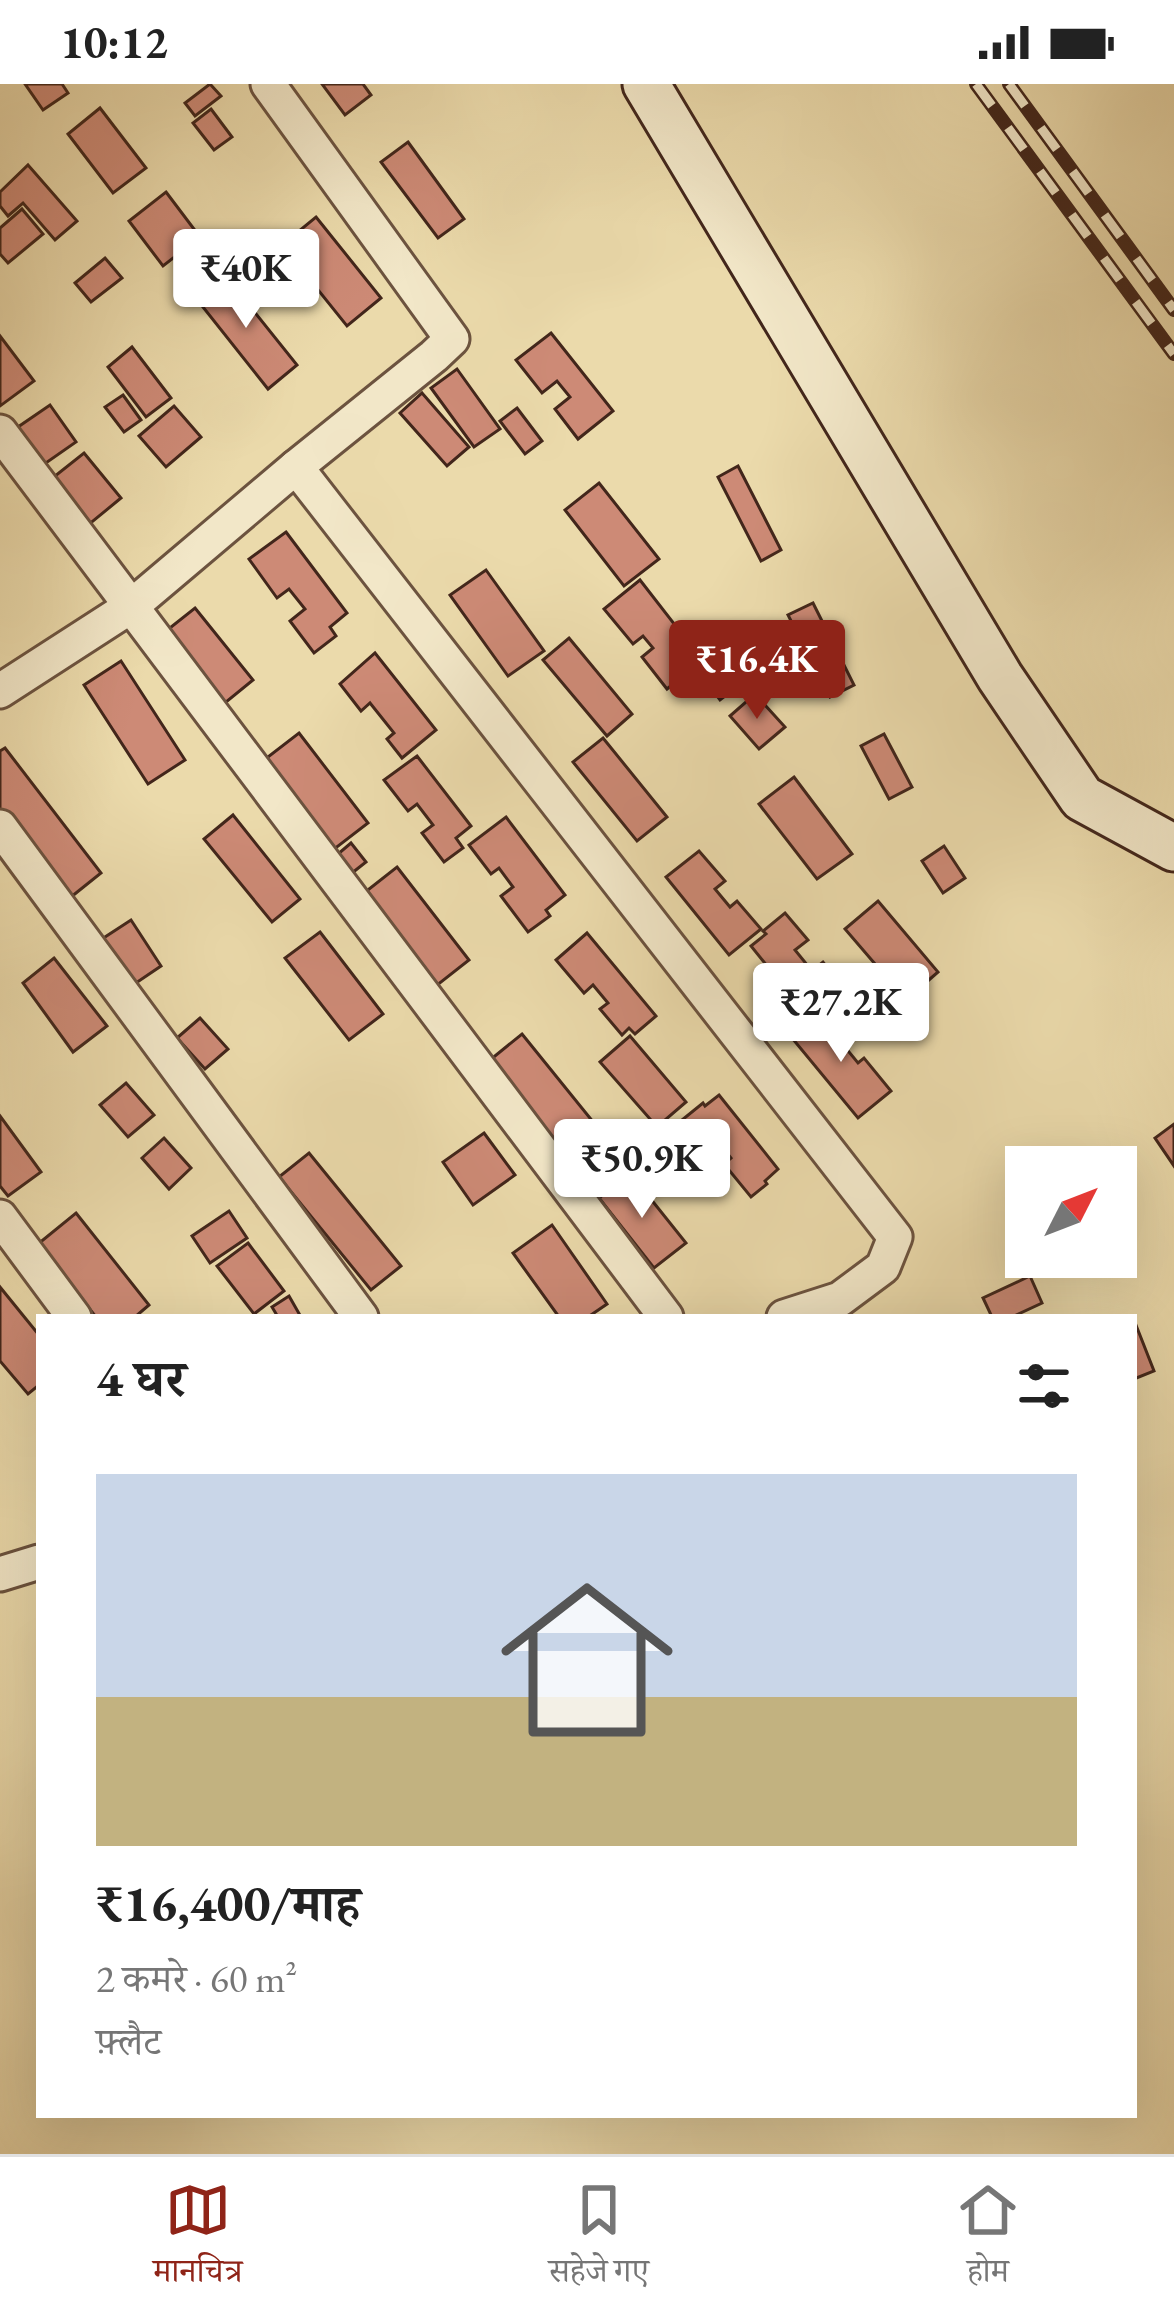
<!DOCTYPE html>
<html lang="hi">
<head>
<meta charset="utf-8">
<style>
  body { margin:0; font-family:"EB Garamond","Noto Serif Devanagari",serif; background:#f6f6f6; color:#222; height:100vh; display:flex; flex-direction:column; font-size:45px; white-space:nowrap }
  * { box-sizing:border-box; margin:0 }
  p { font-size:39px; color:#767676 }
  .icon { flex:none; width:66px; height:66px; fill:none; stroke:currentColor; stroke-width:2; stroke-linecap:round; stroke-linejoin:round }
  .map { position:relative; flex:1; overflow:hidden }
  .drawer { position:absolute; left:36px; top:1230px; width:1101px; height:804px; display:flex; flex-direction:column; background:#fff; border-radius:0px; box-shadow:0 12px 48px #0002 }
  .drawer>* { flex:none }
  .needle { width:78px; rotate:48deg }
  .controls { position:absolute; left:1005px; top:1062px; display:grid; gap:24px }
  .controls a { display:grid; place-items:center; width:132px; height:132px; border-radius:0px; background:#fff; box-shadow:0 12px 48px #0002; font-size:60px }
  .price { position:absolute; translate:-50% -102px; padding:0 27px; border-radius:12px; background:#fff; color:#222; font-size:39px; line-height:78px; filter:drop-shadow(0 3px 6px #0008) }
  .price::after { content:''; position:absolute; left:50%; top:72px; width:36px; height:27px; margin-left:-18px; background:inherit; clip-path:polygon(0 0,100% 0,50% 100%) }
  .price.selected { background:#8f2418; color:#fff }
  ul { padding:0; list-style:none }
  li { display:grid; align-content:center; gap:24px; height:636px; padding:0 60px }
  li+li { border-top:3px solid #e0e0e0 }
  li span { display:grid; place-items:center; height:372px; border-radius:0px; color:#555 }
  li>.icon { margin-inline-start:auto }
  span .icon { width:216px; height:216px; fill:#fffc; stroke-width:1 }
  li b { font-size:51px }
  h2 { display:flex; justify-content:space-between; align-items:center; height:144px; padding:0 60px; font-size:51px }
  .status { display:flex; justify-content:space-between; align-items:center; height:84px; padding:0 60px; background:#fff; direction:ltr }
  .status svg { height:33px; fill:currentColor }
  .dock { display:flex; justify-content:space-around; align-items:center; height:168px; border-top:3px solid #e0e0e0; background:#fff; font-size:33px; color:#767676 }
  .dock a { display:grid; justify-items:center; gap:6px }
  .dock .selected { color:#8f2418 }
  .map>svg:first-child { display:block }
</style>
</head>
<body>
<div class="status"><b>10:12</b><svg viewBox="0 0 49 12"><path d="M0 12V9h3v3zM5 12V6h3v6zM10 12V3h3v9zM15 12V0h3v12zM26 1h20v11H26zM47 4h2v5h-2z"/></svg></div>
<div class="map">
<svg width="1174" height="2070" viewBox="0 0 1174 2070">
  <rect width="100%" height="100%" fill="#ebdaab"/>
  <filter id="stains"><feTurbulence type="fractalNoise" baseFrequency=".00167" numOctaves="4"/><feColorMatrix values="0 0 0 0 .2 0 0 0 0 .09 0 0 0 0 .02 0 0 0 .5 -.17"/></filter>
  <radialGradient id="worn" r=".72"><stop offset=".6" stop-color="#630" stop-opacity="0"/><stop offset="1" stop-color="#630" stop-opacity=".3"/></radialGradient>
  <g fill="#cd8a76" stroke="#42261b" stroke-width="3">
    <polygon points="25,0 62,0 68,9 43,26"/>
    <polygon points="210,0 221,12 195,32 185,19"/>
    <polygon points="322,0 363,0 371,11 345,31"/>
    <polygon points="100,24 146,84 113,109 68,50"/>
    <polygon points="211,25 232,53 214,66 193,39"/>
    <polygon points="408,58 464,135 438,154 381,78"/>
    <polygon points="28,81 77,137 55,156 23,119 8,132 0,122 0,108"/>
    <polygon points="166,108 200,153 163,182 129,137"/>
    <polygon points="22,125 43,150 8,179 0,170 0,144"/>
    <polygon points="316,133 381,214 347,242 282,161"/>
    <polygon points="105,174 122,194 91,218 75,199"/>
    <polygon points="224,190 297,281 268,305 195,213"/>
    <polygon points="551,249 613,327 578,355 555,325 570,313 557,297 542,309 516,276"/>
    <polygon points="0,252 34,297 0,322"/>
    <polygon points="132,263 171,314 146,333 108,283"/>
    <polygon points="457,285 500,345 474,363 431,304"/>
    <polygon points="422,309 469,363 447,382 400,329"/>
    <polygon points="123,311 141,336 124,348 105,323"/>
    <polygon points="50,321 76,358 43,381 18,343"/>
    <polygon points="174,322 201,353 166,383 139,352"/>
    <polygon points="517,324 542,357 525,370 500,337"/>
    <polygon points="84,369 121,414 87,442 50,396"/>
    <polygon points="738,382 781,466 761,477 718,393"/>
    <polygon points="599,399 659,475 624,502 565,426"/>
    <polygon points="286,448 347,529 330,543 336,552 314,569 290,537 305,525 289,505 277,514 249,475"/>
    <polygon points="486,486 544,567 508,592 450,511"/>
    <polygon points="640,496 678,545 682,542 707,572 667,605 642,573 653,564 643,552 633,560 604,525"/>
    <polygon points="813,519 854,601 830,613 788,531"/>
    <polygon points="195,524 253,596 220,623 161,551"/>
    <polygon points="569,554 632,630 607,652 543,576"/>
    <polygon points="727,562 750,593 720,616 697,585"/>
    <polygon points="375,569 436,646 402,674 387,655 394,649 370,619 361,627 340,600"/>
    <polygon points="121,577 185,676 148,700 84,601"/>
    <polygon points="755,610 785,643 759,665 730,632"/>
    <polygon points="299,649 368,739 333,766 264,676"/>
    <polygon points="884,650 912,703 889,715 861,662"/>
    <polygon points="603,654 667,733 637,757 573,678"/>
    <polygon points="5,664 101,789 66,817 0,731 0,667"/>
    <polygon points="417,672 471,742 456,754 463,764 444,778 422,749 433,741 417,720 408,727 384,696"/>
    <polygon points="794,693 852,770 817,795 759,720"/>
    <polygon points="233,731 300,815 272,838 204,755"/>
    <polygon points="506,733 565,811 546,826 550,832 528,848 501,812 513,803 499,784 491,790 469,761"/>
    <polygon points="351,759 366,778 352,789 338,770"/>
    <polygon points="944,762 965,794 943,809 922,777"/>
    <polygon points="699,767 725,797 715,805 730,823 737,817 761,845 729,871 666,793"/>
    <polygon points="397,783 469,876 436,902 364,809"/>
    <polygon points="878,817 938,888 906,916 845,845"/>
    <polygon points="785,829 808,856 795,866 812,887 823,878 844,904 810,935 751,862 766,850 763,847"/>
    <polygon points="131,836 161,882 133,901 102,855"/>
    <polygon points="320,848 383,930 349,956 285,874"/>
    <polygon points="587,849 656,932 635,950 629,944 622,951 600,925 608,919 593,901 584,909 556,876"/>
    <polygon points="54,874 107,942 73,968 23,899"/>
    <polygon points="826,927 846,952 840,957 858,979 864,974 891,1007 858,1034 792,954"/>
    <polygon points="200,934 228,965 205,985 177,954"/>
    <polygon points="522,950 594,1039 561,1065 490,976"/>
    <polygon points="630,952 686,1018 657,1043 600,978"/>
    <polygon points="126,999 154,1031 128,1053 100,1021"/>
    <polygon points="719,1011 778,1085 765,1097 767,1100 751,1113 724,1080 731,1074 713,1051 701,1060 682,1036 703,1019 705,1022"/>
    <polygon points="0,1032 41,1088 8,1112 0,1102"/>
    <polygon points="1174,1040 1174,1082 1155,1054"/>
    <polygon points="484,1049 515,1091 473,1121 443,1078"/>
    <polygon points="164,1054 191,1084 169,1105 142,1074"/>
    <polygon points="309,1069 401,1182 371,1206 279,1093"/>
    <polygon points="630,1089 686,1159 654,1184 599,1114"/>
    <polygon points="229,1127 247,1154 210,1179 192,1152"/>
    <polygon points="76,1129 149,1221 135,1233 96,1233 38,1160"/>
    <polygon points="552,1141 607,1220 588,1233 559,1233 513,1169"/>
    <polygon points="248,1159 284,1207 254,1230 217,1182"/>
    <polygon points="1030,1192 1042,1219 1012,1233 992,1233 983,1214"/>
    <polygon points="0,1203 39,1251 39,1301 28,1310 0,1277"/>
    <polygon points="289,1212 301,1233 278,1233 272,1223"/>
    <polygon points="1134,1236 1154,1287 1134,1295"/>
  </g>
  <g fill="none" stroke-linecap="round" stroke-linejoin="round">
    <g stroke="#6c533f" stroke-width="39">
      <g id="minor">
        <polyline points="268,0 452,255 434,272 296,383"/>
        <polyline points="0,348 666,1233"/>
        <polyline points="0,607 133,521 296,383 895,1153 883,1183 840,1215 784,1233"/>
        <polyline points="0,743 361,1233"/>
        <polyline points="0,1133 74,1233"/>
        <polyline points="0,1490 39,1478"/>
      </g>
    </g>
    <g stroke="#42261b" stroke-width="51">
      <polyline id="secondary" points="646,0 1000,593 1082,714 1174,764"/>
    </g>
    <use href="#minor" stroke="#f2e7c8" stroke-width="33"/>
    <use href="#secondary" stroke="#f2e7c8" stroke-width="45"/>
    <g stroke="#42261b" stroke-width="14">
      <g id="rail">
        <polyline points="976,0 1174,270"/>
        <polyline points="1009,0 1174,226"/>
      </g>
    </g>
    <use href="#rail" stroke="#f2e7c8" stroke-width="9" stroke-dasharray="27" stroke-linecap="butt"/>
  </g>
  <rect width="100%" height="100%" filter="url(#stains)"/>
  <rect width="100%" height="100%" fill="url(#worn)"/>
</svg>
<div class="controls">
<a><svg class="needle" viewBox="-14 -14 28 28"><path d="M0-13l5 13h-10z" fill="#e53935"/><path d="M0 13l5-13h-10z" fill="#767676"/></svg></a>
</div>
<b class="price" style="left:246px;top:247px">₹40K</b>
<b class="price selected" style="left:757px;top:638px">₹16.4K</b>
<b class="price" style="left:841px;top:981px">₹27.2K</b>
<b class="price" style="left:642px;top:1137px">₹50.9K</b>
<section class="drawer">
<h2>4 घर<svg class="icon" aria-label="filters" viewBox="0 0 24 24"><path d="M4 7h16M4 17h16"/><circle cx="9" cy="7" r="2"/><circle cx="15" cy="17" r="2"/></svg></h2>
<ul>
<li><span style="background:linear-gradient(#c9d6e8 60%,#c2b280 0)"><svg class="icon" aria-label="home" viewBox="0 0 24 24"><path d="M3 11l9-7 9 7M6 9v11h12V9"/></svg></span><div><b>₹16,400/माह</b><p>2 कमरे · 60 m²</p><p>फ़्लैट</p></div></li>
</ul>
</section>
</div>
<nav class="dock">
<a class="selected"><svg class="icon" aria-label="map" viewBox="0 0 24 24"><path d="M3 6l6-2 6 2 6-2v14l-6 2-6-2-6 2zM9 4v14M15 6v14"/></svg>मानचित्र</a>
<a><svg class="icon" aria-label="saved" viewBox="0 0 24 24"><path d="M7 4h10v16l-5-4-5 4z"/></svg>सहेजे गए</a>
<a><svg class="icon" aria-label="home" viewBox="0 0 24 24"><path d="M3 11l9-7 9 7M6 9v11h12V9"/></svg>होम</a>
</nav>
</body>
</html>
